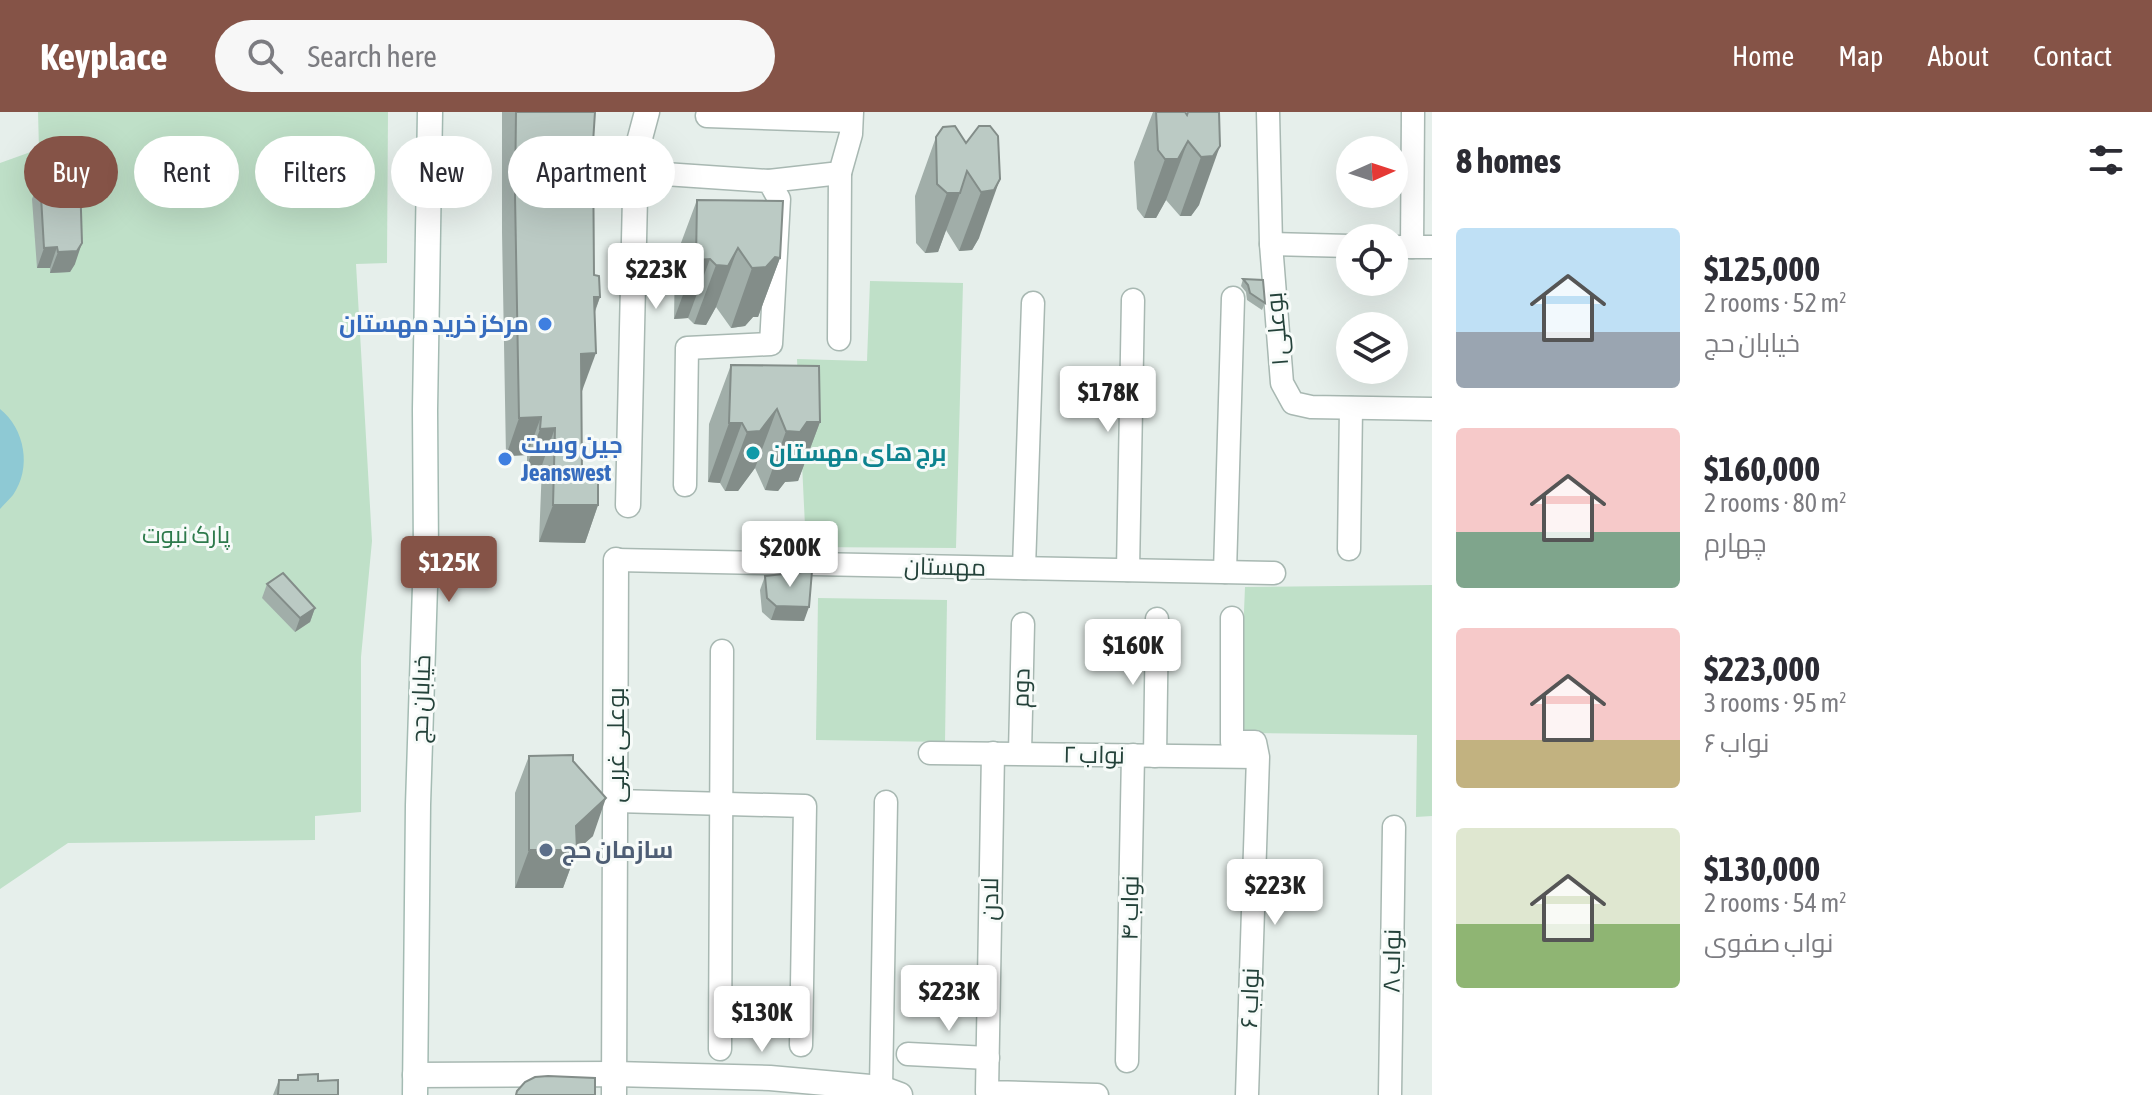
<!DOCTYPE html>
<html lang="en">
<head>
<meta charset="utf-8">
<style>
  body { margin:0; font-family:"Asap Condensed",Cairo,sans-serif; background:#f7f7f7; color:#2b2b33; height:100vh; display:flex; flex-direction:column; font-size:30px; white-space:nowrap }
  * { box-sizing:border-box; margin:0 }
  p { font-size:26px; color:#7c7c81 }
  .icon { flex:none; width:44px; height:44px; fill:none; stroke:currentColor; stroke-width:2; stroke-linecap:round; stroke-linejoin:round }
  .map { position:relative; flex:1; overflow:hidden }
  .sheet { display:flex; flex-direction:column; background:#fff; width:720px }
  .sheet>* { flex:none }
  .guide { position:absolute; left:24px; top:24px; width:760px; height:72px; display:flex; gap:16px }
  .needle { width:52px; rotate:87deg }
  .controls { position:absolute; left:1336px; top:24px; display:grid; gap:16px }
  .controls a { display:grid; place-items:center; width:72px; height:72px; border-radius:50%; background:#fff; box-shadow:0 8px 32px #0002; font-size:40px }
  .price { position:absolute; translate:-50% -68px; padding:0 18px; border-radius:8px; background:#fff; color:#222; font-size:26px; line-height:52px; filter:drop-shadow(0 2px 4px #0008) }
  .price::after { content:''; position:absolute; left:50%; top:48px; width:24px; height:18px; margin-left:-12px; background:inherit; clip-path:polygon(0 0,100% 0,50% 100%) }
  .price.on { background:#855347; color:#fff }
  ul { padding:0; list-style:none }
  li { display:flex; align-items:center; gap:24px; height:200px; padding:0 24px }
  li span { display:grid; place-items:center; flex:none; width:224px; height:160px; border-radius:8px; color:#555 }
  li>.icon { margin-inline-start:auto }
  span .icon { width:96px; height:96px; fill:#fffc; stroke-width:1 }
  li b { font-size:34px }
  h2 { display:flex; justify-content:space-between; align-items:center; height:96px; padding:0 24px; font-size:34px }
  .pill { padding:0 28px; border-radius:36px; background:#fff; box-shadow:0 8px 32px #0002; font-size:28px; line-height:72px }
  .pill.on { background:#855347; color:#fff }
  header { display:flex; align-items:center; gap:48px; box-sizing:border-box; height:112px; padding:0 40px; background:#855347; color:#fff }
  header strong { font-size:38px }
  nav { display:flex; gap:44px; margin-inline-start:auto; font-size:28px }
  .search { width:560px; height:72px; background:#f7f7f7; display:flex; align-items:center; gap:20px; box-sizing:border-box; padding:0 28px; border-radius:44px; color:#7c7c81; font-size:30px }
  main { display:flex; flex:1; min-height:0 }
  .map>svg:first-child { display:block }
</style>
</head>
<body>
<header>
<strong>Keyplace</strong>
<div class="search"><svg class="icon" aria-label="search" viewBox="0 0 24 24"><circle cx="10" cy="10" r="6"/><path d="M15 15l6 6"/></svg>Search here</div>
<nav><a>Home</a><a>Map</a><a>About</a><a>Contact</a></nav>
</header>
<main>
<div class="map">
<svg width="1432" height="983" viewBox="0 0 1432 983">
  <rect width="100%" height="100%" fill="#e6efeb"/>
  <g fill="#bfe0c8">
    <polygon points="38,0 388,0 387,151 356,152 372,429 361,545 361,700 315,704 315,728 68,731 0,777 0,51 39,37"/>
    <polygon points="870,169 963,171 956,436 806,435 797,247 867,249"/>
    <polygon points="1432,473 1432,704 1416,705 1417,623 1239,621 1245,475"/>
    <polygon points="818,486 947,488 945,630 816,628"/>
  </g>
  <path fill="#8ec9d4" d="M0,297C25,317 32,356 13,383C9,388 4,392 0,397Z"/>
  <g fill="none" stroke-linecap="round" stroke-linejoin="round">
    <g stroke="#a8b8b2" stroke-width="25">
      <g id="minor">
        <polyline points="1268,0 1271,132 1282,271 1293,291 1311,295 1432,297"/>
        <polyline points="707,4 851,9"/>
        <polyline points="635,60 769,69 779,87 771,232 687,236 685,373"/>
        <polyline points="769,69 840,61 851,22 852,0"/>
        <polyline points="1271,132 1350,134"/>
        <polyline points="1394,135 1432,135"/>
        <polyline points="1412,135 1413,0"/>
        <polyline points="839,227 840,61"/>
        <polyline points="1349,437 1351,296"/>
        <polyline points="616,448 1274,461"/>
        <polyline points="1024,456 1033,191"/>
        <polyline points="1128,458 1133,188"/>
        <polyline points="1225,460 1233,186"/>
        <polyline points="1232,506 1232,630 1255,630 1258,645 1247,983"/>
        <polyline points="930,641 1257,645"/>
        <polyline points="993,641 987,980 1097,983"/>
        <polyline points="1020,641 1023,512"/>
        <polyline points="1155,644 1157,507"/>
        <polyline points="616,689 805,694 801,933"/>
        <polyline points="720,937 722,539"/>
        <polyline points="908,942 988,946"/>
        <polyline points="1127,949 1133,643"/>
        <polyline points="881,976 886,690"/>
        <polyline points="1390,983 1394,715"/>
      </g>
    </g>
    <g stroke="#a8b8b2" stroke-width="27">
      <g id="tertiary">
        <polyline points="628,393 636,41 647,0"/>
        <polyline points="415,963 614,962 770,966 881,976 900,983"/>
        <polyline points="614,983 616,448"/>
      </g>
    </g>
    <g stroke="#a4bbb3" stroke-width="27">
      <polyline id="secondary" points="415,983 418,693 426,443 425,298 430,0"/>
    </g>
    <use href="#minor" stroke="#fff" stroke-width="22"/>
    <use href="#tertiary" stroke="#fff" stroke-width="24"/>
    <use href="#secondary" stroke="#fff" stroke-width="24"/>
  </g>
  <g fill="#a1aea9">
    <polygon points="502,0 595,0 593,31 594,163 600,185 595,200 582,279 582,364 598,393 585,431 539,430 542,353 527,354 527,343 506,344 502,120"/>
    <polygon points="1153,0 1185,0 1187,3 1219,0 1199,93 1191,104 1180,104 1166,88 1156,106 1144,106 1137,97 1134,50"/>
    <polygon points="990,14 979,126 972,138 959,139 946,118 938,140 925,141 916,131 915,84 936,25 966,31"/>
    <polygon points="40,67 75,152 70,160 50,161 50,156 37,156 32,87"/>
    <polygon points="697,88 780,146 758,205 753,205 745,214 731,216 716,195 706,213 694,212 688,206 674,207 675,147"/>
    <polygon points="1243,167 1265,191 1262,198 1247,188 1246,180 1241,174"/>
    <polygon points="731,253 820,310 798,369 785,370 778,379 765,378 755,356 738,379 725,379 720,371 708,370 709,312"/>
    <polygon points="765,464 804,509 771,508 762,500 760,478"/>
    <polygon points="267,472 315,496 310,510 295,520 262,486"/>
    <polygon points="529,644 573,649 593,724 577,738 563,776 515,776 515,681"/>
    <polygon points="298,963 318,969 338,983 273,983 279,968 296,968"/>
  </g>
  <g fill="#838d89">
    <polygon points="1188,29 1166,88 1156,106 1144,106 1165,47"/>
    <polygon points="1220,34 1199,93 1191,104 1180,104 1201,45"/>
    <polygon points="1000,67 979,126 972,138 959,139 981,80"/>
    <polygon points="947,81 960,81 938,140 925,141"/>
    <polygon points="82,131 75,152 70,160 50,161 58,140"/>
    <polygon points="57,135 50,156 37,156 44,136"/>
    <polygon points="738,136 716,195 706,213 694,212 716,153"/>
    <polygon points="775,145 780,146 758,205 753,205 745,214 731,216 752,156"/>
    <polygon points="710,147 688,206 674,207 696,148"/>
    <polygon points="594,185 600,185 586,222"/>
    <polygon points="596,241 582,279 581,242"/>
    <polygon points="777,297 755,356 738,379 725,379 747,320"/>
    <polygon points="541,305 527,343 506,344 519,306"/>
    <polygon points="807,310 820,310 798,369 785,370 778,379 765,378 786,319"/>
    <polygon points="729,311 742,311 720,371 708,370"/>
    <polygon points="555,316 542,353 527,354 540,317"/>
    <polygon points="553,393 598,393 585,431 539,430"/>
    <polygon points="776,494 809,495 804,509 771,508"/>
    <polygon points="315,496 310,510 295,520 300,506"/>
    <polygon points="606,686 593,724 577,738 563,776 515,776 529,738 576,714"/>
  </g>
  <g fill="#bbcac4" stroke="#838d89" stroke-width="2">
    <polygon points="516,0 595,0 593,31 594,163 599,164 600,185 594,185 596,241 581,242 582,364 598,362 598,393 553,393 555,316 540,317 541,305 519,306 515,83"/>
    <polygon points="1156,0 1185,0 1187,3 1188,0 1219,0 1220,34 1213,44 1201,45 1188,29 1178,47 1165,47 1158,38"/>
    <polygon points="955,14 966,31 979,14 990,14 998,24 1000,67 994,78 981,80 967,59 960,81 947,81 937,72 936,25 943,15"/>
    <polygon points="40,67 80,67 82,131 77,139 58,140 57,135 44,136"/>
    <polygon points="697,88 783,89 780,146 775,145 766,155 752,156 738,136 728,154 716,153 710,147 696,148"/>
    <polygon points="1243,167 1263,168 1265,191 1250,181 1248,173"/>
    <polygon points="731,253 819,254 820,310 807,310 800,320 786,319 777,297 760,319 747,320 742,311 729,311"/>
    <polygon points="812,459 809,495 776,494 767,486 765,464"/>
    <polygon points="283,461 315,496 300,506 267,472"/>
    <polygon points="573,643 573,649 606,686 576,714 577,738 529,738 529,644"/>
    <polygon points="318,962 318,969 338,968 338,983 278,983 279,968 298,968 298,963"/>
    <polygon points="548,964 595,966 595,983 516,983 517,979 525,970 535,965"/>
  </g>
  <g fill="#3f7fe0" stroke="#f7fbf9" stroke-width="3">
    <circle cx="545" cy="212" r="8"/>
    <circle cx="505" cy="347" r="8"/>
  </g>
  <circle fill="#0f9aa8" stroke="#f7fbf9" stroke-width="3" cx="753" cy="341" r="8"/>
  <circle fill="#5c6f8a" stroke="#f7fbf9" stroke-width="3" cx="546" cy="738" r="8"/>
  <g text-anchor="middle" stroke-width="6" stroke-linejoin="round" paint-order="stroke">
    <g font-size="24" font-weight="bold" fill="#366cbe" stroke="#f7fbf9" text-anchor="end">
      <text x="529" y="220">مرکز خرید مهستان</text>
      <text x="521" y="341" text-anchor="start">جین وست<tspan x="521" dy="28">Jeanswest</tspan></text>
    </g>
    <g font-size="24" fill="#24423a" stroke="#f7fbf9">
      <text transform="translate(1277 217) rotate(-95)" y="8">بوعلی ۱</text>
      <text transform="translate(945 455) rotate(1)" y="8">مهستان</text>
      <text transform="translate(1021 576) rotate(-88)" y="8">دوم</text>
      <text transform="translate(421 587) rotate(-88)" y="8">خیابان حج</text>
      <text transform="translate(616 633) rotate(-90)" y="8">بوعلی غربی</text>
      <text transform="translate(1094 643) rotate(1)" y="8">نواب ۲</text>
      <text transform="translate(990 787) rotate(-89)" y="8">لادن</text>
      <text transform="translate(1130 796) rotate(-89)" y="8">نواب ۴</text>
      <text transform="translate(1392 849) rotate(-89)" y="8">نواب ۸</text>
      <text transform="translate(1250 886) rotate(-88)" y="8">نواب ۶</text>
    </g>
    <g font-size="24" font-weight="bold" fill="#0d838f" stroke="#f7fbf9" text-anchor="start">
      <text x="769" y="349">برج های مهستان</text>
    </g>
    <g font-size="24" fill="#2d7a4b" stroke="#f7fbf9">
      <text x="186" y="431">پارک نبوت</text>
    </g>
    <g font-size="24" font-weight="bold" fill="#4e5e75" stroke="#f7fbf9" text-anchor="start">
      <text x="562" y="746">سازمان حج</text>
    </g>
  </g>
</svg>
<div class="controls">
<a><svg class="needle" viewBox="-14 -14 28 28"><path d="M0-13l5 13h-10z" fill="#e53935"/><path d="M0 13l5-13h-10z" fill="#7c7c81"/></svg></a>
<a><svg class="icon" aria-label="locate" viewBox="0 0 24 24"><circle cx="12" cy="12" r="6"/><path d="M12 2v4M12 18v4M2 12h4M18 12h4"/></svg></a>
<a><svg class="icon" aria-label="layers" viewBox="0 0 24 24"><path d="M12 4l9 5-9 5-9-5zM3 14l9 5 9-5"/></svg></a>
</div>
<b class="price" style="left:656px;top:199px">$223K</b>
<b class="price" style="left:1108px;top:322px">$178K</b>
<b class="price" style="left:790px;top:477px">$200K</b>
<b class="price on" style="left:449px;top:492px">$125K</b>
<b class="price" style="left:1133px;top:575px">$160K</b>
<b class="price" style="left:1275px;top:815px">$223K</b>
<b class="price" style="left:949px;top:921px">$223K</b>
<b class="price" style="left:762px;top:942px">$130K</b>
<div class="guide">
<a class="pill on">Buy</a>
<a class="pill">Rent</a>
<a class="pill">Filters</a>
<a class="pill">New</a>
<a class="pill">Apartment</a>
</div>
</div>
<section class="sheet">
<h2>8 homes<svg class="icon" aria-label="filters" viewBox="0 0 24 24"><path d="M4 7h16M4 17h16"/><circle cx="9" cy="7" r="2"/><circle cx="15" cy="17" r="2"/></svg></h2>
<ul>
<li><span style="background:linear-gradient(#bfe0f5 65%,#9aa5b1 0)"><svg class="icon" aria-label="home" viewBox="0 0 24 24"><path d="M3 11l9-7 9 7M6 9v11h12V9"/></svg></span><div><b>$125,000</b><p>2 rooms · 52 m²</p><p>خیابان حج</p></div></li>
<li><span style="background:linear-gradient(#f6c9c9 65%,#7fa58c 0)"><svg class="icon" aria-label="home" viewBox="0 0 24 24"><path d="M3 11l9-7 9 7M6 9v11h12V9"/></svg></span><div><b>$160,000</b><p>2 rooms · 80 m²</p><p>چهارم</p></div></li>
<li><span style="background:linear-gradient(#f6c9c9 70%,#c2b280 0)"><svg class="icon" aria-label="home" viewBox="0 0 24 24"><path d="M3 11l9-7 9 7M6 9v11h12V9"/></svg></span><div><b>$223,000</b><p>3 rooms · 95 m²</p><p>نواب ۶</p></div></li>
<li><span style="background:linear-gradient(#dfe7d0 60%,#8fb573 0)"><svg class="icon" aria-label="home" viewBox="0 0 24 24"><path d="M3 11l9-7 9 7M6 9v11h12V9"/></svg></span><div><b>$130,000</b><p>2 rooms · 54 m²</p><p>نواب صفوی</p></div></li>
</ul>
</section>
</main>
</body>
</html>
